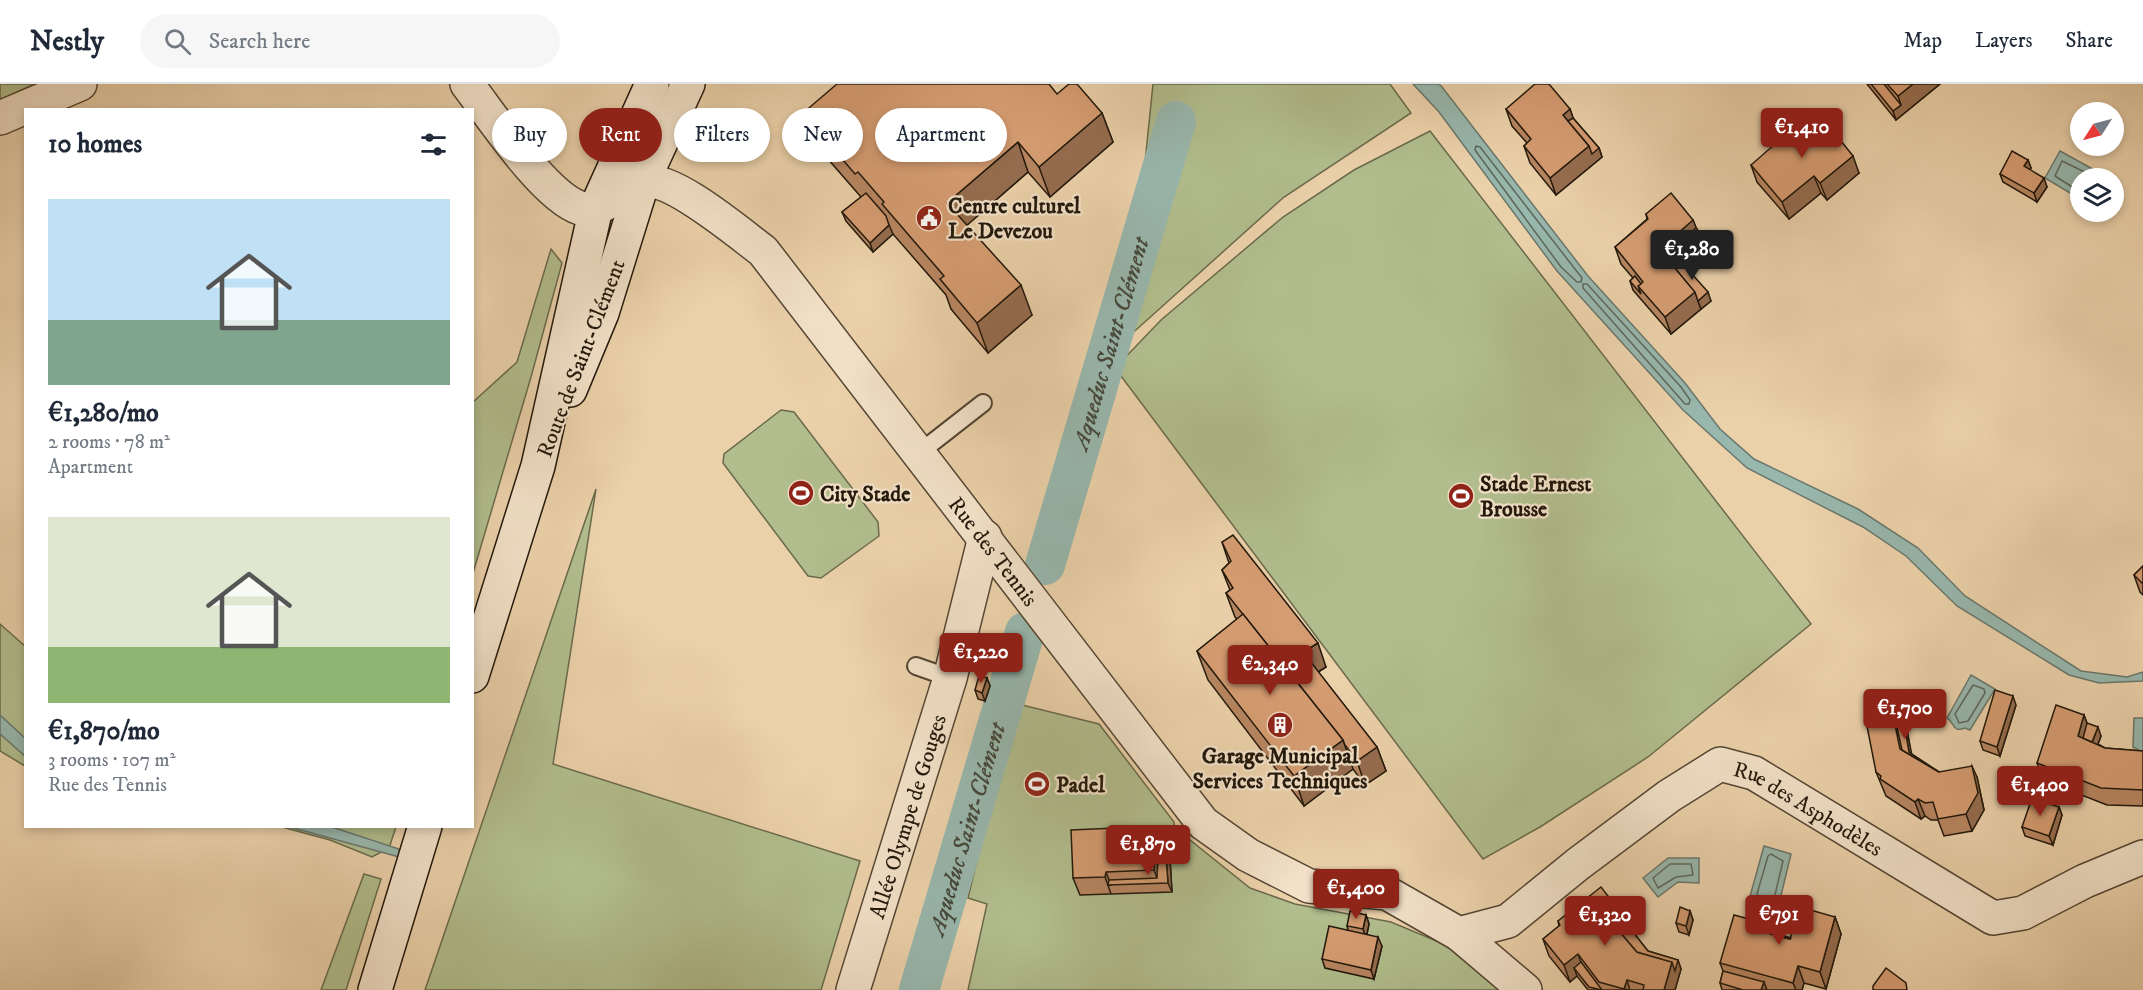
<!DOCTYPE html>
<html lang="en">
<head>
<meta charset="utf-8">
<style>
  body { margin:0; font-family:"IM FELL DW Pica",serif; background:#f6f6f7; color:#1f2937; height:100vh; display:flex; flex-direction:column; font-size:22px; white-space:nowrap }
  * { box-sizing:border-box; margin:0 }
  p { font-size:20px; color:#747a83 }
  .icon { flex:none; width:33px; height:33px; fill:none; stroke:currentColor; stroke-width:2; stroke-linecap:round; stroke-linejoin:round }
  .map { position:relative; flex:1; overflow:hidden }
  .drawer { position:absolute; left:24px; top:24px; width:450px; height:720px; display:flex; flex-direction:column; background:#fff; border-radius:0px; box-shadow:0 3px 9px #0003 }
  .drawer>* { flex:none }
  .top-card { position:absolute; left:492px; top:24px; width:570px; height:54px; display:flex; gap:12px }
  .needle { width:39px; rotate:234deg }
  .buttons { position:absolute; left:2070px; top:18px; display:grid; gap:12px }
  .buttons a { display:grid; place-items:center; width:54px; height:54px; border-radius:50%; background:#fff; box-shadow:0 3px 9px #0003; font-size:30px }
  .price { position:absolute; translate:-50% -51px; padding:0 14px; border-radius:6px; background:#8f2418; color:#fff; font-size:20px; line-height:39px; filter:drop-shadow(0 2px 3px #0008) }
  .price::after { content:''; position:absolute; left:50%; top:36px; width:18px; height:14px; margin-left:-9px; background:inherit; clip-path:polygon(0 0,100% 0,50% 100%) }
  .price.selected { background:#222; color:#fff }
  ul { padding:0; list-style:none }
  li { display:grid; align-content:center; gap:12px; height:318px; padding:0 24px }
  li span { display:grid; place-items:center; height:186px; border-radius:0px; color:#555 }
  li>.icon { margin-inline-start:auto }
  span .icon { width:108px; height:108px; fill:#fffc; stroke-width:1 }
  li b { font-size:26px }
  h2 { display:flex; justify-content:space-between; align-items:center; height:72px; padding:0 24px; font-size:26px }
  .chip { padding:0 21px; border-radius:27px; background:#fff; box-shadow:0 3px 9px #0003; font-size:21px; line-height:54px }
  .chip.selected { background:#8f2418; color:#fff }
  header { display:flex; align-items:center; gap:36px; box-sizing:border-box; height:84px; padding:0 30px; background:#fff; border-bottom:2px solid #e0e1e3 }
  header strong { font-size:28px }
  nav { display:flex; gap:33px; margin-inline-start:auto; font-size:21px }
  .search { width:420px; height:54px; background:#f6f6f7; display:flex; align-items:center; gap:15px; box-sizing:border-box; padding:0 21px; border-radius:33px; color:#747a83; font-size:22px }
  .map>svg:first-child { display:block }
</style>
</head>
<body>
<header>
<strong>Nestly</strong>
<div class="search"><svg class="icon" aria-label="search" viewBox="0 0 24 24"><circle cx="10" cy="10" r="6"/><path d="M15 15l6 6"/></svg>Search here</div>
<nav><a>Map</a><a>Layers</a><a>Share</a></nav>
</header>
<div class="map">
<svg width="2143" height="906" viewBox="0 0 2143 906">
  <rect width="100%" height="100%" fill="#ebd1aa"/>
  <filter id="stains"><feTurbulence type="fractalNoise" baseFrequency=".00333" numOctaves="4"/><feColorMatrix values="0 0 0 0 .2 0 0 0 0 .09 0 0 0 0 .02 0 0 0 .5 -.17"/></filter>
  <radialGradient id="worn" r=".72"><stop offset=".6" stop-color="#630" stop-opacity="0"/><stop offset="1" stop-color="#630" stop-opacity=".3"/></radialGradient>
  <g fill="#b1bd8d" stroke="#6a6a4c" stroke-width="1.5">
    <polygon points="0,0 34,0 0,16"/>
    <polygon points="1153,0 1390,0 1411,29 1284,113 1127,254"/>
    <polygon points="1430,47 1811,540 1648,673 1540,743 1483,775 1115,284 1161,236 1283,133 1354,86"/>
    <polygon points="551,165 562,179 531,293 473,489 473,318 517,278"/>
    <polygon points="781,326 794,328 878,438 879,452 821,494 808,492 723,379 724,370"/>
    <polygon points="596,405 553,680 860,777 821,906 425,906"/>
    <polygon points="0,540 25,562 25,682 0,667"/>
    <polygon points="1014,619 1099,640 1174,738 1175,758 1190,756 1250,804 1295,820 1391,838 1475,873 1500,906 968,906 987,820 968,814"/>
    <polygon points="282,743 396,743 389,764 372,773 330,756"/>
    <polygon points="364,790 381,795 346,906 321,906"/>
  </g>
  <g fill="#98b7ad" stroke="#69776c" stroke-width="1.5">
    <polygon points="1413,0 1439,0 1442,3 1588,192 1685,299 1720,345 1754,375 1858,425 1918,464 1965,512 2081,587 2127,593 2143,588 2143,597 2099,599 2069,591 1957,522 1906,472 1863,443 1747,384 1683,326 1557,187 1439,28"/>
    <polygon points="2060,67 2109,94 2080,94 2080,115 2045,94"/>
    <path d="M1971,591L1995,605L1970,646L1965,644C1952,649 1955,639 1947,634Z"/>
    <polygon points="0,631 25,654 25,672 0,650"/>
    <polygon points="2134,634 2143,634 2143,668 2133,663"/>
    <polygon points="290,743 332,743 399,765 399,773"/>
    <polygon points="1764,762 1791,770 1778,824 1773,822 1769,827 1759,825 1757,818 1749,816"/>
    <polygon points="1668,774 1699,774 1699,799 1678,798 1658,813 1643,794"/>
  </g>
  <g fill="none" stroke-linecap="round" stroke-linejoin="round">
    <g stroke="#5d685c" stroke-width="1.5">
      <polygon points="1476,62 1480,63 1582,194 1581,198 1577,198 1561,183 1475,66"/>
      <polyline points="2080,108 2055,92 2062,77 2097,94"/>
      <polygon points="1583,200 1587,200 1681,303 1690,316 1689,320 1685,320 1583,204"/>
      <polygon points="1973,601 1984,605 1985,609 1968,637 1959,639 1955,630"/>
      <polygon points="1771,770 1783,777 1774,815 1765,820 1757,810 1768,772"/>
      <polygon points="1670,780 1691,780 1693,791 1676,793 1658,804 1653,794"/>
    </g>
    <g stroke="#98b7ad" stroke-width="40">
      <path id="s1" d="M1045,481L1176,37"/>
      <path id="s2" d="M919,906L1025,548"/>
    </g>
    <g stroke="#544633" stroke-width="20">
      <g id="lane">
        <polyline points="919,369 983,319"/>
        <polyline points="916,582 950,594"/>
      </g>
    </g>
    <g stroke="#544633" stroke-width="36">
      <g id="street">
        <path id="s3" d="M467,0C491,31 544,112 580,124C602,131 623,104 642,98C670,90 740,150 763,167L1203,739L1248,771L1309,802L1387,809L1459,850L1525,906"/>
        <polyline points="0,34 80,0"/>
        <path id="s4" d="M1459,850L1508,837L1578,780L1669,712L1720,680L1754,689L1993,834L2023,829L2085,797L2143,773"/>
        <path id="s5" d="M853,906L950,594L985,453"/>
      </g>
    </g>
    <g stroke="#22180b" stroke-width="36">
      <g id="secondary">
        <polyline points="570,306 602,229 643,97 688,0"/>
        <polyline points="472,592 538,382 596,124 652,0"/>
        <polyline points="375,906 425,742"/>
      </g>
    </g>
    <use href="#lane" stroke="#f2e1c8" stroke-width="16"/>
    <use href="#street" stroke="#f2e1c8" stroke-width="33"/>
    <use href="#secondary" stroke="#f2e1c8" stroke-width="33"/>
  </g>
  <g fill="#b78661" stroke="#22180b" stroke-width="1.5">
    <polygon points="1867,0 1940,0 1896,36"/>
    <polygon points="1057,10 1102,29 1113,58 1050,113 1028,88 967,141 1032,231 988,269 951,225 946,211 893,150 873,168 846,137 842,128 861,113 814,59 803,29"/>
    <polygon points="1506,25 1570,25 1573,34 1599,64 1602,73 1556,111 1530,79 1524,62 1527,59 1512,42"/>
    <polygon points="1788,59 1859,89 1827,116 1821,109 1789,135 1757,98 1751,81"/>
    <polygon points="2028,76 2031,84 2030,86 2047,103 2037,118 2003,98 2000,90"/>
    <polygon points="1646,130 1693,136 1696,144 1710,166 1700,175 1689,162 1680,170 1684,182 1711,217 1671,250 1633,206 1630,197 1633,194 1621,180 1615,163 1647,135"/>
    <polygon points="1222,458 1326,583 1318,588 1377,663 1386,687 1365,701 1353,685 1304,722 1208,596 1197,567 1237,535 1235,533 1226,509 1230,506 1222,486 1229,479"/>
    <polygon points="2143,482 2143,511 2140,508 2134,491"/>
    <polygon points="987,594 990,602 985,617 978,615 975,606"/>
    <polygon points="2016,621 2000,672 1983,666 1980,657"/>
    <polygon points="1893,631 1896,639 1904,638 1907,646 1911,670 1939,688 1977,693 1984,726 1972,747 1944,752 1938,736 1931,736 1925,732 1921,735 1886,712 1876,688"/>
    <polygon points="2084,631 2087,639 2101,652 2098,660 2105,664 2143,667 2143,722 2107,721 2043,696 2037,679"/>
    <polygon points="2059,723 2062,731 2053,761 2025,752 2022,743"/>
    <polygon points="1162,742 1169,759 1172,808 1080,811 1073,794"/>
    <polygon points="1690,827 1693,836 1689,851 1679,848 1676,839"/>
    <polygon points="1617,828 1648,867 1678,876 1681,885 1675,906 1588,906 1577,892 1570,898 1549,872 1543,855 1559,842 1558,837"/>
    <polygon points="1366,831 1369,840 1367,850 1382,862 1374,895 1325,884 1322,875 1348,846 1347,842"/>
    <polygon points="1835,833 1841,850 1826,905 1804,899 1802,906 1722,906 1720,899 1723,887 1720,879 1771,841 1774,849 1791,854"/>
  </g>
  <g fill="#956d4f" stroke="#22180b" stroke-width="1.5">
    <polygon points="1913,0 1940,0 1896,36 1893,27 1901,21 1898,12"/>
    <polygon points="1570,25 1576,42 1572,46 1563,31"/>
    <polygon points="1102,29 1113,58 1050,113 1039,83"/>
    <polygon points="1018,58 1028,88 958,149 947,119"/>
    <polygon points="1589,62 1599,64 1602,73 1556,111 1550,94"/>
    <polygon points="1853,72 1859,89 1827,116 1820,99"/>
    <polygon points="2028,76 2031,84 2027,91 2024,82"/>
    <polygon points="1814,92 1821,109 1789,135 1782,118"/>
    <polygon points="2044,94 2047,103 2037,118 2034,109"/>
    <polygon points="1693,136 1700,153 1686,153 1689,162 1680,170 1686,187 1679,193 1670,178 1669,157"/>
    <polygon points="889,141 893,150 873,168 870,159"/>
    <polygon points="1707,157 1710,166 1700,175 1697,166"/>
    <polygon points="1021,201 1032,231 988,269 977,239"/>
    <polygon points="1695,208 1701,225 1671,250 1665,233"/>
    <polygon points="1708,208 1711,217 1701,225 1698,217"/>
    <polygon points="1318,559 1326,583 1312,592 1303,568"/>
    <polygon points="987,594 990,602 985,617 982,609"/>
    <polygon points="2013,612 2016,621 2000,672 1997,663"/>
    <polygon points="2084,631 2090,648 2081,660 2078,652"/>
    <polygon points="1904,638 1907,646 1913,677 1909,668"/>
    <polygon points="2098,643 2101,652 2093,673 2090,664"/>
    <polygon points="1343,656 1353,685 1304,722 1294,692"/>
    <polygon points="1377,663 1386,687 1365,701 1357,677"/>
    <polygon points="1972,682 1977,693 1984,726 1972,747 1966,730"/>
    <polygon points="1918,715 1925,732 1921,735 1915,718"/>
    <polygon points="2059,723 2062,731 2053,761 2049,752"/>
    <polygon points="1162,742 1169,759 1172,808 1168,799 1166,772 1163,763"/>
    <polygon points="1155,764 1161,781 1159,800 1154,786"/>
    <polygon points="1106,788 1111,801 1108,801 1111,810 1105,793"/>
    <polygon points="1614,820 1620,837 1616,840 1608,825"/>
    <polygon points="1690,827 1693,836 1689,851 1686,842"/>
    <polygon points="1366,831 1369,840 1366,854 1363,845"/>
    <polygon points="1835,833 1841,850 1826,905 1820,888"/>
    <polygon points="1619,839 1625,856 1615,842"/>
    <polygon points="1771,841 1778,858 1770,850"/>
    <polygon points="1378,853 1382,862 1374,895 1371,886"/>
    <polygon points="1578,870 1584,887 1574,884 1577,892 1570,898 1564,881"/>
    <polygon points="1678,876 1681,885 1675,906 1664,906 1672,878"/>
    <polygon points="1798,882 1804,899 1802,906 1796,906 1793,899"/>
    <polygon points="1627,896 1630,906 1624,905"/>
    <polygon points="1764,898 1767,906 1761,906"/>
  </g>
  <g fill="#d59c71" stroke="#22180b" stroke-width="1.5">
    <polygon points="837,0 1049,0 1057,10 1069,0 1077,0 1102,29 1039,83 1018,58 947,119 1021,201 977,239 940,195 944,192 882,120 884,118 858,88 855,90 803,29"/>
    <polygon points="1535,0 1549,0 1570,25 1563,31 1589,62 1550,94 1524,62 1531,55 1506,25"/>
    <polygon points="1871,0 1884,0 1901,21 1893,27"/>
    <polygon points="1887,0 1913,0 1898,12"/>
    <polygon points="1821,32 1853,72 1820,99 1814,92 1782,118 1751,81 1783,53 1788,59"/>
    <polygon points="1573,34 1599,64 1592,70 1589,62 1568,37"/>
    <polygon points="2012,67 2028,76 2024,82 2044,94 2034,109 2000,90"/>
    <polygon points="866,109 886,132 889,141 870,159 842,128"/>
    <polygon points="1671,109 1693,136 1669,157 1680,170 1670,178 1695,208 1665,233 1638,202 1643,198 1615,163 1648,135 1646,130"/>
    <polygon points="1696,144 1707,157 1697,166 1686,153"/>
    <polygon points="1682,179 1708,208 1698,217 1695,208 1675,184"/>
    <polygon points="1635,192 1641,200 1638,202 1641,210 1630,197"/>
    <polygon points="1233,451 1318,559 1303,568 1377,663 1357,677 1345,661 1343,656 1226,509 1233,504 1222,486 1231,477 1222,458"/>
    <polygon points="2143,482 2143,500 2134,491"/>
    <polygon points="1243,530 1343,656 1294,692 1197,567"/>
    <polygon points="979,592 987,594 982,609 975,606"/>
    <polygon points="1995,606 2013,612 1997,663 1980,657"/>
    <polygon points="2056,621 2084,631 2078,652 2105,664 2143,667 2143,706 2101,704 2037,679"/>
    <polygon points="1893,631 1900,665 1939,688 1972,682 1978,709 1966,730 1938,735 1933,718 1925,719 1918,715 1915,718 1880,695 1881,692 1876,688 1866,637"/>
    <polygon points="1904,638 1909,668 1939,688 1902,666 1896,639"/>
    <polygon points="2087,639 2098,643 2092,658 2083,654"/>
    <polygon points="2032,714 2059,723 2049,752 2022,743"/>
    <polygon points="1162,742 1163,763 1155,764 1154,786 1106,788 1105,793 1073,794 1071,746"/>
    <polygon points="1158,772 1166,772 1168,799 1108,801 1109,796 1157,794"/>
    <polygon points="1601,803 1614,820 1608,825 1619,839 1615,842 1637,868 1672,878 1664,906 1643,906 1644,901 1627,896 1624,905 1599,898 1578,870 1564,881 1543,855 1560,841 1558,837"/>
    <polygon points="1680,823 1690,827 1686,842 1676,839"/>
    <polygon points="1800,823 1835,833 1820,888 1798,882 1793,899 1720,879 1734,831 1771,841 1770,850 1790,855"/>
    <polygon points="1350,827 1366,831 1363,845 1347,842"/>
    <polygon points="1617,828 1648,867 1678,876 1675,887 1672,878 1637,868 1620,848 1622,847 1619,839 1613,831"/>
    <polygon points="1329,842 1378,853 1371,886 1322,875"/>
    <polygon points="1774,849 1791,854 1790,855 1774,851"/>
    <polygon points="1581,878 1602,906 1589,903 1574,884"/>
    <polygon points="1886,884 1906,899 1907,906 1873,906 1873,902"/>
    <polygon points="1723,887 1764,898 1761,906 1743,906 1720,899"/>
  </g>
  <defs>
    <g id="civic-disc" transform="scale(1.35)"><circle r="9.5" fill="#8f2418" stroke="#f2e1c8"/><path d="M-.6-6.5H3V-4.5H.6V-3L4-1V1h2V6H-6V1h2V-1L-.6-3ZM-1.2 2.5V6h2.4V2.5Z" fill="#fff"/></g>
    <g id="stadium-disc" transform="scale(1.35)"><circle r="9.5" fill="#8f2418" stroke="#f2e1c8"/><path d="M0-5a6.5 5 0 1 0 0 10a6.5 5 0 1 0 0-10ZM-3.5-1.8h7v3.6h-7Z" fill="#fff"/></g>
    <g id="building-disc" transform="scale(1.35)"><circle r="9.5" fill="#8f2418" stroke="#f2e1c8"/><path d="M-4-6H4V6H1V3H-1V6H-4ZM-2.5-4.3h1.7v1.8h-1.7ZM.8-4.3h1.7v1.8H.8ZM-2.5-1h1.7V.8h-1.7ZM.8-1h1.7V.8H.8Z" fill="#fff"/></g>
  </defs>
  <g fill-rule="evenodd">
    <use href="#civic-disc" x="929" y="134"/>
    <use href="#stadium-disc" x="801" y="409"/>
    <use href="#stadium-disc" x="1461" y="412"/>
    <use href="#building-disc" x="1280" y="641"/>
    <use href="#stadium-disc" x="1037" y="700"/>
  </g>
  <g text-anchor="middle" stroke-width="4.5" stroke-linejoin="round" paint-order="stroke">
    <g font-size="22" font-weight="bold" fill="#22180b" stroke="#f2e1c8" text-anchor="start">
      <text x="948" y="129">Centre culturel<tspan x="948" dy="25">Le Devezou</tspan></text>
      <text x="1480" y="407">Stade Ernest<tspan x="1480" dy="25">Brousse</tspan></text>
      <text x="820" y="417">City Stade</text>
      <text x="1280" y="679" text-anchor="middle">Garage Municipal<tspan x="1280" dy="25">Services Techniques</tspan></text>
      <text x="1056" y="708">Padel</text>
    </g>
    <g font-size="22" fill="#22180b" stroke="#f2e1c8">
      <text transform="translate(580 274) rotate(-69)" y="8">Route de Saint-Clément</text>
      <text dy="8" stroke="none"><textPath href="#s3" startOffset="759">Rue des Tennis</textPath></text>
      <text dy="8" stroke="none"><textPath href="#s4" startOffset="414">Rue des Asphodèles</textPath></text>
      <text dy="8" stroke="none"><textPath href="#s5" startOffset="182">Allée Olympe de Gouges</textPath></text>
    </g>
    <g font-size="24" font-style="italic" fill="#45483c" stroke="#f2e1c8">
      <text dy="8" stroke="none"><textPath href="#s1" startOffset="231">Aqueduc Saint-Clément</textPath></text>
      <text dy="8" stroke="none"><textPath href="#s2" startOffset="168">Aqueduc Saint-Clément</textPath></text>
    </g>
  </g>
  <rect width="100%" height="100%" filter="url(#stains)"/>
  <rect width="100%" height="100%" fill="url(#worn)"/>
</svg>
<div class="buttons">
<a><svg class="needle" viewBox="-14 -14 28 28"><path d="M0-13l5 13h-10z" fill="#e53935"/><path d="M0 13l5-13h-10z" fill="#747a83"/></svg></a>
<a><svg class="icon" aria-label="layers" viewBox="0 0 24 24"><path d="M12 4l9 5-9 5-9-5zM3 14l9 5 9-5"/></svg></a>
</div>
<b class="price" style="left:1802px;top:75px">€1,410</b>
<b class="price selected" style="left:1692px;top:197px">€1,280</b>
<b class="price" style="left:981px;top:600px">€1,220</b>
<b class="price" style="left:1270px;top:612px">€2,340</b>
<b class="price" style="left:1905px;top:656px">€1,700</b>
<b class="price" style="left:2040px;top:733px">€1,400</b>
<b class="price" style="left:1148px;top:792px">€1,870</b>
<b class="price" style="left:1356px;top:836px">€1,400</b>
<b class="price" style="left:1779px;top:862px">€791</b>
<b class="price" style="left:1605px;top:863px">€1,320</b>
<div class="top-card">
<a class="chip">Buy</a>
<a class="chip selected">Rent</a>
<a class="chip">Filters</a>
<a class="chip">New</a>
<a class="chip">Apartment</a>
</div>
<section class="drawer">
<h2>10 homes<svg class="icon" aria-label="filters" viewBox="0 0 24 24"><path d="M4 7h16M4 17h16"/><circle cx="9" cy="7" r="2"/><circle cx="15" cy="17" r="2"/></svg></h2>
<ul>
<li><span style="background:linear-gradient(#bfe0f5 65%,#7fa58c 0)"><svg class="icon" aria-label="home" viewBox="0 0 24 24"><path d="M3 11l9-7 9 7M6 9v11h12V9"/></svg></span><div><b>€1,280/mo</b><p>2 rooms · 78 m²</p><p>Apartment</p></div></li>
<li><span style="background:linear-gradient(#dfe7d0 70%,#8fb573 0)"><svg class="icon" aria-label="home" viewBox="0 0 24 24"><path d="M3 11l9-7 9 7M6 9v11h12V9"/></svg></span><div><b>€1,870/mo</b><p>3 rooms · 107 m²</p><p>Rue des Tennis</p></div></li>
</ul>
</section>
</div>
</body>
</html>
